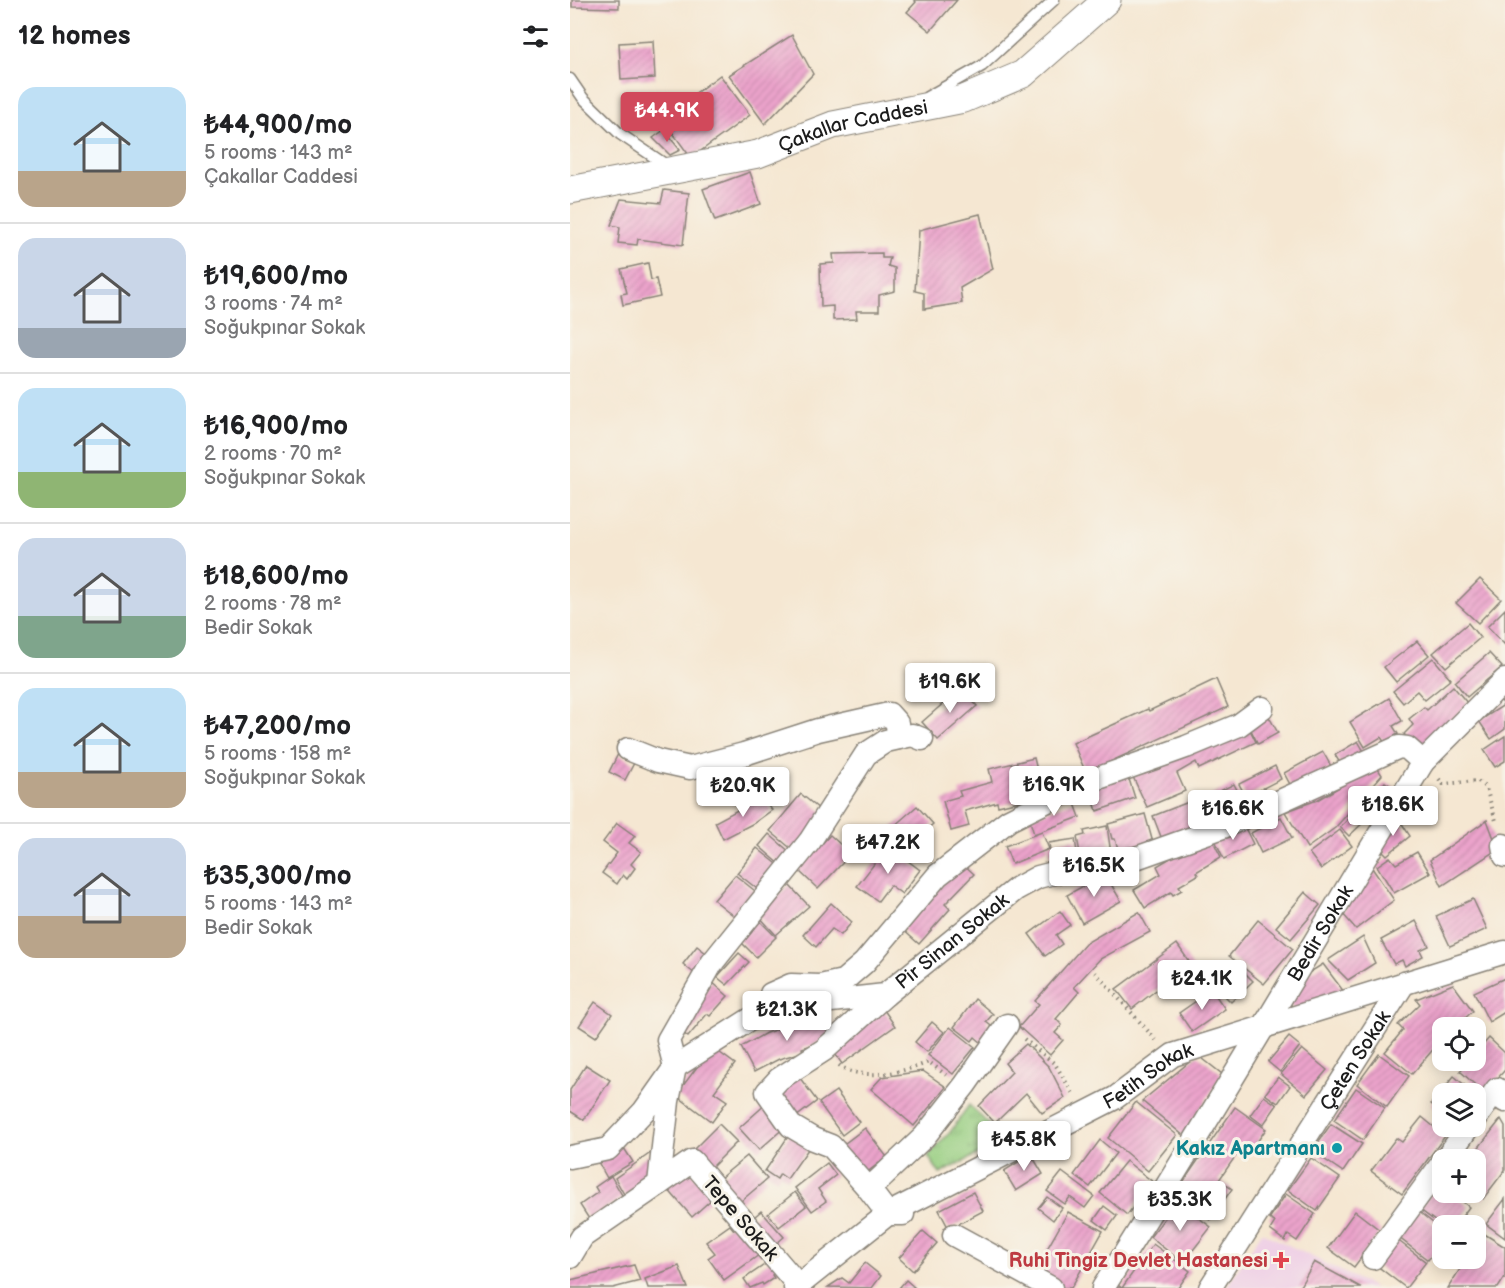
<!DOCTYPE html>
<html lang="en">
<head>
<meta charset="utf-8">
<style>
  body { margin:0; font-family:"Balsamiq Sans",sans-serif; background:#f6f6f6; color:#202124; height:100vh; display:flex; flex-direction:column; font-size:22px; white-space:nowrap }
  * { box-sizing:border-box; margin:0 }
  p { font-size:20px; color:#757577 }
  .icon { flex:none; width:33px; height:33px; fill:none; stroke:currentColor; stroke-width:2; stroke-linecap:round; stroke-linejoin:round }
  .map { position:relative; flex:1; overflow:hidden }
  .panel { display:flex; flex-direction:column; background:#fff; width:570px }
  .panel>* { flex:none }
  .fabs { position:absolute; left:862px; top:1017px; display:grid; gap:12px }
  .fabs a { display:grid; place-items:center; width:54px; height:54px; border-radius:12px; background:#fff; box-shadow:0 3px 15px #0003; font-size:30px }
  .price { position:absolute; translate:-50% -51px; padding:0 14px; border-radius:6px; background:#fff; color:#222; font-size:20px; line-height:39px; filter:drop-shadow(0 2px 3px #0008) }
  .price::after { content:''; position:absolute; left:50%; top:36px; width:18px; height:14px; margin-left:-9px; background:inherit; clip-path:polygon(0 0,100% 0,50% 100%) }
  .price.selected { background:#d1495b; color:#fff }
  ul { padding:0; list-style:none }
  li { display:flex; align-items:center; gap:18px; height:150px; padding:0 18px }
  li+li { border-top:2px solid #e0e0e0 }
  li span { display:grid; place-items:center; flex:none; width:168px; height:120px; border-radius:18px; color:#555 }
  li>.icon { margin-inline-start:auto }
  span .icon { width:72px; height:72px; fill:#fffc; stroke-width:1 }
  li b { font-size:26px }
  h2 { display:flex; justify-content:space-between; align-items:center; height:72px; padding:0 18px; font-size:26px }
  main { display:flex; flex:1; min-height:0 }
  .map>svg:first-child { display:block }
</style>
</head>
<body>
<main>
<section class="panel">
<h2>12 homes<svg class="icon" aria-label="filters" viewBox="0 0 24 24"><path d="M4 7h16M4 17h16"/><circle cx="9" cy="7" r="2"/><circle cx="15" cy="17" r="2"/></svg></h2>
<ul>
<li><span style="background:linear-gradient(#bfe0f5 70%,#b9a48a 0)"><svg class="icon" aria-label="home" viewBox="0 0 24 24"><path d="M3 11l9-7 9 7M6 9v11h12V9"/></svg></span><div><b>₺44,900/mo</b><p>5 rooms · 143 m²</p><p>Çakallar Caddesi</p></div></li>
<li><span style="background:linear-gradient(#c9d6e8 75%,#9aa5b1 0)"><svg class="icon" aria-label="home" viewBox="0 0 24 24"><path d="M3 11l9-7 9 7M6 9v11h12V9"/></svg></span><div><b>₺19,600/mo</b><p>3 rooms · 74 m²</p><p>Soğukpınar Sokak</p></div></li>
<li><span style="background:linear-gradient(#bfe0f5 70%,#8fb573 0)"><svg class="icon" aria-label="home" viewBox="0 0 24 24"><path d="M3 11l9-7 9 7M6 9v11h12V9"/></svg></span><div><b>₺16,900/mo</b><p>2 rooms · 70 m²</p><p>Soğukpınar Sokak</p></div></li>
<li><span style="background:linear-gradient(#c9d6e8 65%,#7fa58c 0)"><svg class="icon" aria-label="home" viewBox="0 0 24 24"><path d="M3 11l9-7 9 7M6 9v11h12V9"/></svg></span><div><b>₺18,600/mo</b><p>2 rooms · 78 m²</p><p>Bedir Sokak</p></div></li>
<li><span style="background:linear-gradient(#bfe0f5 70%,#b9a48a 0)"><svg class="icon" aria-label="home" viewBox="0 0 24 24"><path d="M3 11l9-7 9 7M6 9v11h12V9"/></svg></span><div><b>₺47,200/mo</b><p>5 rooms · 158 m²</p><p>Soğukpınar Sokak</p></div></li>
<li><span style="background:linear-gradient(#c9d6e8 65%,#b9a48a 0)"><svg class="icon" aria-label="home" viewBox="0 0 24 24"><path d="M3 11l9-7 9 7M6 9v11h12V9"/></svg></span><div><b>₺35,300/mo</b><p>5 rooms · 143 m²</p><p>Bedir Sokak</p></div></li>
</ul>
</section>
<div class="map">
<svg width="935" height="1288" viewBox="0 0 935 1288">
  <defs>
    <pattern id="park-tufts" width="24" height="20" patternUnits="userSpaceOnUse" patternTransform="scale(1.5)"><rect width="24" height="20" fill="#95cd7f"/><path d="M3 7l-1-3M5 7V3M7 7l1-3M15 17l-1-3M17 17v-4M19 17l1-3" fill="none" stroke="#80af6d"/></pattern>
    <pattern id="building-hatch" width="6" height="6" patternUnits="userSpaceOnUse" patternTransform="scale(1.5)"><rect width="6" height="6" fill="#eba3cb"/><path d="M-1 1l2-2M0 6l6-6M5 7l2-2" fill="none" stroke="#c98cae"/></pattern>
  </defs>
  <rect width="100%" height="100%" fill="#f7f3e8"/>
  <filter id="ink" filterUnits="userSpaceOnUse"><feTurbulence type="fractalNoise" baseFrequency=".0167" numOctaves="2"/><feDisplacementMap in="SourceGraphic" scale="12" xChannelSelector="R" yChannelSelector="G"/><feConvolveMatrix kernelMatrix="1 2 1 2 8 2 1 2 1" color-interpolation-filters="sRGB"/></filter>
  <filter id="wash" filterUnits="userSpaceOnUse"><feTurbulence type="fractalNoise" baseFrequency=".008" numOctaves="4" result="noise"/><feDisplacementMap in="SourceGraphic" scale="24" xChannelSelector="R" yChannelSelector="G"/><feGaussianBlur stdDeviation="1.35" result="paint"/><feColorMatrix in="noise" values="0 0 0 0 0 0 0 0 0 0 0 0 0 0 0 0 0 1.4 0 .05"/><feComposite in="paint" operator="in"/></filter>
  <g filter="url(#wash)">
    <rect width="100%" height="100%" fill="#f5e7d2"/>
    <polygon fill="#efd0e6" points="692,1232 805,1288 656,1288"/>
    <polygon fill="url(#park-tufts)" stroke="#58744e" stroke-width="1.5" points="399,1105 435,1140 370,1174 358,1156 381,1131"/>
    <g id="blocks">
      <g fill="url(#building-hatch)">
        <polygon points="2,0 49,0 49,8 2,7"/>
        <polygon points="344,0 387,0 360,31 337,12 346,2"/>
        <polygon points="222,35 243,74 195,124 159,75"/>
        <polygon points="83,41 85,78 51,80 49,43"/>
        <polygon points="150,75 180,115 121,158 92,118"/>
        <polygon points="94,130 110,150 100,155 83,138"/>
        <polygon points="180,172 191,204 145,221 133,189"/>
        <polygon points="94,190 119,193 113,245 68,239 67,245 48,243 50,227 41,225 51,199 91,203"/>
        <polygon points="410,214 423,269 390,288 392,303 354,309 354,293 345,291 349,230"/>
        <polygon points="312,253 312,258 320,258 318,266 325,268 325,291 309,295 309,311 286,311 287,319 263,320 263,306 251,307 250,264 264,263 263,254"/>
        <polygon points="78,263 81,280 86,279 90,297 53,305 51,294 57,293 51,269"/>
        <polygon points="910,579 931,599 908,623 886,603"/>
        <polygon points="935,609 935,645 917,627"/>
        <polygon points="898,623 910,638 876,667 863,653"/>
        <polygon points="847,641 859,655 826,682 814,667"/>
        <polygon points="919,653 932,667 897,697 885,682"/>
        <polygon points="863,658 881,679 855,700 847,691 833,703 823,691"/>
        <polygon points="646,679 658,707 516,773 503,743 578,709 579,711"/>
        <polygon points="883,686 898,704 849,751 834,734 843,725 839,719 854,707 857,710"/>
        <polygon points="391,688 407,706 368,740 352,722"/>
        <polygon points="935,693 935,729 921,739 909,721 934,705 929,697"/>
        <polygon points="819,698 832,721 823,726 828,734 814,742 811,737 795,747 780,722"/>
        <polygon points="698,715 708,733 688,744 679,726"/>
        <polygon points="678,726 686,742 629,769 626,762 607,773 615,791 577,807 563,777"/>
        <polygon points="935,736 935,761 925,767 914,750"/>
        <polygon points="788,741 796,755 773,768 765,755"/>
        <polygon points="753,752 762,768 723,790 714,773"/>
        <polygon points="48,754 64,763 55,780 39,772"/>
        <polygon points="464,758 473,795 428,806 427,802 395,811 399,826 381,831 373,801 391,796 389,791 422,782 419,769"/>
        <polygon points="705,766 711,779 676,797 669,784"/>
        <polygon points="806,766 812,775 765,828 737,848 715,812 747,800"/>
        <polygon points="558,776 565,798 527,811 520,789"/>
        <polygon points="815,782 830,792 810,819 796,808"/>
        <polygon points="664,784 671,798 647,810 652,819 636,826 626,803"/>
        <polygon points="231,794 255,814 224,851 200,831"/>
        <polygon points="192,797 202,810 184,823 153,839 145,822"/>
        <polygon points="504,801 510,817 464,834 459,818"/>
        <polygon points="621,801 632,827 593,842 583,816"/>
        <polygon points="347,806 363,824 339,845 323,827"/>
        <polygon points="790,808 799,817 779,836 770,827"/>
        <polygon points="575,814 583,843 549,852 545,839 542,839 538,824"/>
        <polygon points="827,816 840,836 817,855 807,845"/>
        <polygon points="711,817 722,838 691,853 681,833"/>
        <polygon points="917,820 928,849 872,886 860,860"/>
        <polygon points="47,823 65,836 59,843 71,852 61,864 65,868 57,879 53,875 47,884 32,873 47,853 33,842"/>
        <polygon points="673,824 683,844 654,859 644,838"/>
        <polygon points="537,826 541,854 511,859 507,837 515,835 514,831"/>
        <polygon points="770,830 782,846 751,869 739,853"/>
        <polygon points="472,832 479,849 442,864 435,846"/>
        <polygon points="199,834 221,853 211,865 189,846"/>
        <polygon points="260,835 281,854 248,889 228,870"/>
        <polygon points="505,839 508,859 482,864 479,843"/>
        <polygon points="642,839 651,857 626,872 628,875 609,886 612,890 603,895 601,892 575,908 564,890 591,874 587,866 614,850"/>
        <polygon points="318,846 350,870 332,894 320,885 308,901 287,886"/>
        <polygon points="187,848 211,867 191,892 167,873"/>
        <polygon points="847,852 860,873 824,893 807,866 820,857 826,864"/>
        <polygon points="391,862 404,874 375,904 380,909 349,944 332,929"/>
        <polygon points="802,868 824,900 786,929 772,913"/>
        <polygon points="535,874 551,901 512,923 497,895"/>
        <polygon points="165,875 189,894 168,919 144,900"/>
        <polygon points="219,885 239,906 206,935 188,915"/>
        <polygon points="735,892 750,905 721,939 706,927"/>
        <polygon points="903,899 917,929 880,946 866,916"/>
        <polygon points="261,903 282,922 271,935 262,929 246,947 233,935"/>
        <polygon points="490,911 500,925 486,935 492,944 475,956 459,934"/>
        <polygon points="569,912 580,932 530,959 504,987 509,992 486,1019 492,1025 485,1033 493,1040 480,1055 449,1027 469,1004 465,1001 516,943"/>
        <polygon points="187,918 206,937 186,957 167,938"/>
        <polygon points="688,920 723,949 694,984 659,956"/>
        <polygon points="846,921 859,946 850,950 853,956 835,966 832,960 824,964 811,940"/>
        <polygon points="793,937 805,963 778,980 758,960"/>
        <polygon points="607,944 629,976 606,991 599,980 562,1009 546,989"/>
        <polygon points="127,946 141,957 127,976 113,964"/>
        <polygon points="169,953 179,962 157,985 147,977"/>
        <polygon points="753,964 774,992 726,1013 716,997 729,979"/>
        <polygon points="668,966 683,981 661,1002 646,987"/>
        <polygon points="935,978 935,1012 919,1022 904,992"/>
        <polygon points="141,981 158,996 140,1016 137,1014 118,1037 112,1032"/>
        <polygon points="883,984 903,1011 884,1028 873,1028 873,1038 842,1074 815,1052 833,1030 828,1025 850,1004 846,999"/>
        <polygon points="642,990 655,1009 622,1032 609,1013"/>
        <polygon points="405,999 423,1014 416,1022 425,1029 413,1044 405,1037 402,1041 384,1027"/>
        <polygon points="25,1002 42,1014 26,1037 9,1026"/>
        <polygon points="314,1010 325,1026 272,1064 261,1048"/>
        <polygon points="260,1016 265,1038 232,1048 233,1052 209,1059 184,1072 171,1047 196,1033 226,1023"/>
        <polygon points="362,1022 374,1032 357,1052 345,1042"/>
        <polygon points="380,1027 405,1047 383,1074 358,1055"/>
        <polygon points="719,1037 730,1046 710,1072 698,1062"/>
        <polygon points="919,1038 935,1053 935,1070 914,1093 890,1071 899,1060 906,1060 906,1053"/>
        <polygon points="456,1044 479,1067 495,1098 472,1113 456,1093 425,1123 409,1106 442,1072 435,1063"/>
        <polygon points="142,1047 165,1064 144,1092 157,1101 142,1122 106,1095"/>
        <polygon points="732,1049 757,1070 736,1095 711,1074"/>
        <polygon points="809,1054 839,1076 817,1107 787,1084"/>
        <polygon points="628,1055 652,1074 614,1136 572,1101"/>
        <polygon points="16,1065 40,1080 14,1120 0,1111 0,1090"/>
        <polygon points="353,1071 376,1087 344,1126 301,1089 312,1077"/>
        <polygon points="227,1074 247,1101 222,1120 202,1093"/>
        <polygon points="884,1076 905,1094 873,1094 873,1114 861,1104"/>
        <polygon points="708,1077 720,1086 708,1103 695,1094"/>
        <polygon points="786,1088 815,1108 793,1140 764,1120"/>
        <polygon points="266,1091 289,1122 272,1135 249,1103"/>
        <polygon points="694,1096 707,1105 693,1125 680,1115"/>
        <polygon points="566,1102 607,1135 578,1171 538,1138"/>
        <polygon points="197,1103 217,1125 189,1150 169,1128"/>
        <polygon points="665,1107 696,1129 679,1154 671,1148 649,1180 662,1189 640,1220 604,1195"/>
        <polygon points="852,1117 875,1136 832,1194 801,1171 826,1138 832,1142"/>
        <polygon points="931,1119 935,1126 935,1170 913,1199 906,1193 906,1160 899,1160"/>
        <polygon points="149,1124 167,1142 137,1172 119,1154"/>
        <polygon points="761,1124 792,1144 773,1172 742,1151"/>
        <polygon points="295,1128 317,1157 292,1176 270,1147"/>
        <polygon points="221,1132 241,1145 217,1179 210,1174 207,1179 195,1171"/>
        <polygon points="530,1140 546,1153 520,1187 504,1175"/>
        <polygon points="52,1145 63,1162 37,1178 27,1160"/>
        <polygon points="82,1152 79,1180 55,1196 45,1178"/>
        <polygon points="461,1154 473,1174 446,1191 434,1171"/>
        <polygon points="177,1156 197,1179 164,1207 144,1183"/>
        <polygon points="741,1158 770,1178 747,1211 718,1190"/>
        <polygon points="556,1161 583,1182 557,1215 530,1193"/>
        <polygon points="257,1163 266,1175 248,1189 256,1201 242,1211 225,1188"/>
        <polygon points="117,1168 143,1198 122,1217 96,1187"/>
        <polygon points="492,1172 524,1196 515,1208 500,1197 495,1204 477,1191"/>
        <polygon points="41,1176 53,1197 19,1219 10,1205 28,1192 25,1187"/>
        <polygon points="869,1183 873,1186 873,1192 881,1192 899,1207 885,1226 873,1226 873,1227 849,1209"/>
        <polygon points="225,1192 236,1206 209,1227 198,1214"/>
        <polygon points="403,1192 413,1211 379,1229 369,1210"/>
        <polygon points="716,1194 745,1214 727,1241 718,1235 715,1241 700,1230 705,1222 699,1219"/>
        <polygon points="477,1197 492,1208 483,1220 468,1208"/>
        <polygon points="935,1199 935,1238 916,1224"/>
        <polygon points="607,1202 641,1227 613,1263 580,1237"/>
        <polygon points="534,1206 547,1216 537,1230 524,1220"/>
        <polygon points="191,1211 214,1237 200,1249 177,1223"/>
        <polygon points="785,1211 811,1231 784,1267 758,1248"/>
        <polygon points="848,1211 873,1231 873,1241 858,1260 828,1237"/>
        <polygon points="498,1212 533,1231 501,1288 493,1288 464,1272"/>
        <polygon points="172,1224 196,1250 154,1280 138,1258 145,1253 136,1242 160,1225 164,1230"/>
        <polygon points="353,1231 367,1243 343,1271 329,1258"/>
        <polygon points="913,1233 935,1247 935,1277 928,1288 878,1288 897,1258 906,1258 906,1244"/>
        <polygon points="826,1239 856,1262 836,1288 806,1265"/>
        <polygon points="583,1244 620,1271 608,1288 541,1288 545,1283 552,1288"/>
        <polygon points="203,1259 210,1270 202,1275 204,1278 193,1285 192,1283 180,1288 174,1279"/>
        <polygon points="744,1262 792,1288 729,1288"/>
        <polygon points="295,1263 311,1276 302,1288 258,1287 272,1278 279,1283"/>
        <polygon points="64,1265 70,1281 43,1288 0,1288 0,1280"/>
        <polygon points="109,1266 118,1288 78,1288 75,1279"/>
        <polygon points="336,1280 345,1288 329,1288"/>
      </g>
    </g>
  </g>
  <g filter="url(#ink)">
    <use href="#blocks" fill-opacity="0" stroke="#888277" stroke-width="1.5"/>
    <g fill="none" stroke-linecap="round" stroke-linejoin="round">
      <g stroke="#888277" stroke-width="13">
        <g id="service">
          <polyline points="0,79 13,98 50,134 99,167"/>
          <polyline points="357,97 412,66 484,0"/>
        </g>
      </g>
      <g stroke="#888277" stroke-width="25">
        <g id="minor">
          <polyline points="58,749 88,761 120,768 174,754 248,730 319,714 327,723 328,738"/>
          <polyline points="933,845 935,856"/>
          <polyline points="315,995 254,1050 209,1079 197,1092 221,1126 243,1139 261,1146 299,1189 318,1214 333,1214"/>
          <polyline points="198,1008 201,994 221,985 250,986 273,981 294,963 368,875 439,820 512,784 616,747 669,725 692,708"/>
          <polyline points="906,1118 927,1089 935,1101"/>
          <path id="s1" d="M0,1157L38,1149L74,1111L105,1067L198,1008L315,995L446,889L468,877L511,866L566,858L653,827L829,747L837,748L853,762L935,680"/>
          <polyline points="875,1160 899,1126"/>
          <polyline points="299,1189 354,1137 395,1085 437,1025"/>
          <polyline points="384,1235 481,1288"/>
          <polyline points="0,1257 12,1237 89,1184"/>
          <polyline points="803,1258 873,1162"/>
          <polyline points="228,1285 122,1161 89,1184 98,1101 105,1067 98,1040 142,963 240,841 296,754 316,741 342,735 352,739"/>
          <path id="s2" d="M225,1288L318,1214L545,1098L603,1055L935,952"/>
          <path id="s3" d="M533,1288C643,1115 746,938 853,762"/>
          <path id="s4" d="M640,1288L834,983"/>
        </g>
      </g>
      <g stroke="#888277" stroke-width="29">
        <g id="tertiary">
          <path id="s5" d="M0,190L188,154L263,125L394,99L453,74L537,0"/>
        </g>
      </g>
      <g stroke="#888277" stroke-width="4" stroke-dasharray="1.5 4.5" stroke-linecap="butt">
        <polyline points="869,779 873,784 908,781 916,788 927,824"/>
        <polyline points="525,972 586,1040"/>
        <polyline points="454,1039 485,1064 504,1095"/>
        <path d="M269,1065C290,1082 336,1072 359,1062L376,1075"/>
      </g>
      <use href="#service" stroke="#fff" stroke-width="10"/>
      <use href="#minor" stroke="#fff" stroke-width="22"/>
      <use href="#tertiary" stroke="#fff" stroke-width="27"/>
    </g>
  </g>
  <circle fill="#0f9aa8" stroke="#f7f3e8" stroke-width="2" cx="767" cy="1148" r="6"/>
  <path fill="#e0444e" stroke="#f7f3e8" stroke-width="2" d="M708 1251h6v6h6v6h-6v6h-6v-6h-6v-6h6z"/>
  <g text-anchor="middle" stroke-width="6" stroke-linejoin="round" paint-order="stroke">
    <g font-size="20" fill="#1c1c1c" stroke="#f7f3e8">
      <text dy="7" stroke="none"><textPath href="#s5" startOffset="291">Çakallar Caddesi</textPath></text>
      <text dy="7" stroke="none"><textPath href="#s3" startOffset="416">Bedir Sokak</textPath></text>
      <text dy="7" stroke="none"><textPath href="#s1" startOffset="459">Pir Sinan Sokak</textPath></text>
      <text dy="7" stroke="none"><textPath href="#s4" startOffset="270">Çeten Sokak</textPath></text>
      <text dy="7" stroke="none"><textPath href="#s2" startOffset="414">Fetih Sokak</textPath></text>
      <text transform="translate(171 1218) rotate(49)" y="7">Tepe Sokak</text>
    </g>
    <g font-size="20" font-weight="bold" fill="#0d838f" stroke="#f7f3e8" text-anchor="end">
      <text x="755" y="1155">Kakız Apartmanı</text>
    </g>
    <g font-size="20" font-weight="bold" fill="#be3a42" stroke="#f7f3e8" text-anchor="end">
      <text x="698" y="1267">Ruhi Tingiz Devlet Hastanesi</text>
    </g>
  </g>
</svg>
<div class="fabs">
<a><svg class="icon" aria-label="locate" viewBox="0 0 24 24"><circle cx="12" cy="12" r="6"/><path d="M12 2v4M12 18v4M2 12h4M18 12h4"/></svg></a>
<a><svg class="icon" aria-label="layers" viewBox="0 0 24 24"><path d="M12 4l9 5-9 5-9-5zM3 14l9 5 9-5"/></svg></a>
<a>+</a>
<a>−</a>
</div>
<b class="price selected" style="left:97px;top:143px">₺44.9K</b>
<b class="price" style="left:380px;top:714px">₺19.6K</b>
<b class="price" style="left:484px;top:817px">₺16.9K</b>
<b class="price" style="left:173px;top:818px">₺20.9K</b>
<b class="price" style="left:823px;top:837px">₺18.6K</b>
<b class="price" style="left:663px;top:841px">₺16.6K</b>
<b class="price" style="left:318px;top:875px">₺47.2K</b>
<b class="price" style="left:524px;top:898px">₺16.5K</b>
<b class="price" style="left:632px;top:1011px">₺24.1K</b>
<b class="price" style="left:217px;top:1042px">₺21.3K</b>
<b class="price" style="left:454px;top:1172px">₺45.8K</b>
<b class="price" style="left:610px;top:1232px">₺35.3K</b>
</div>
</main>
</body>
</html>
